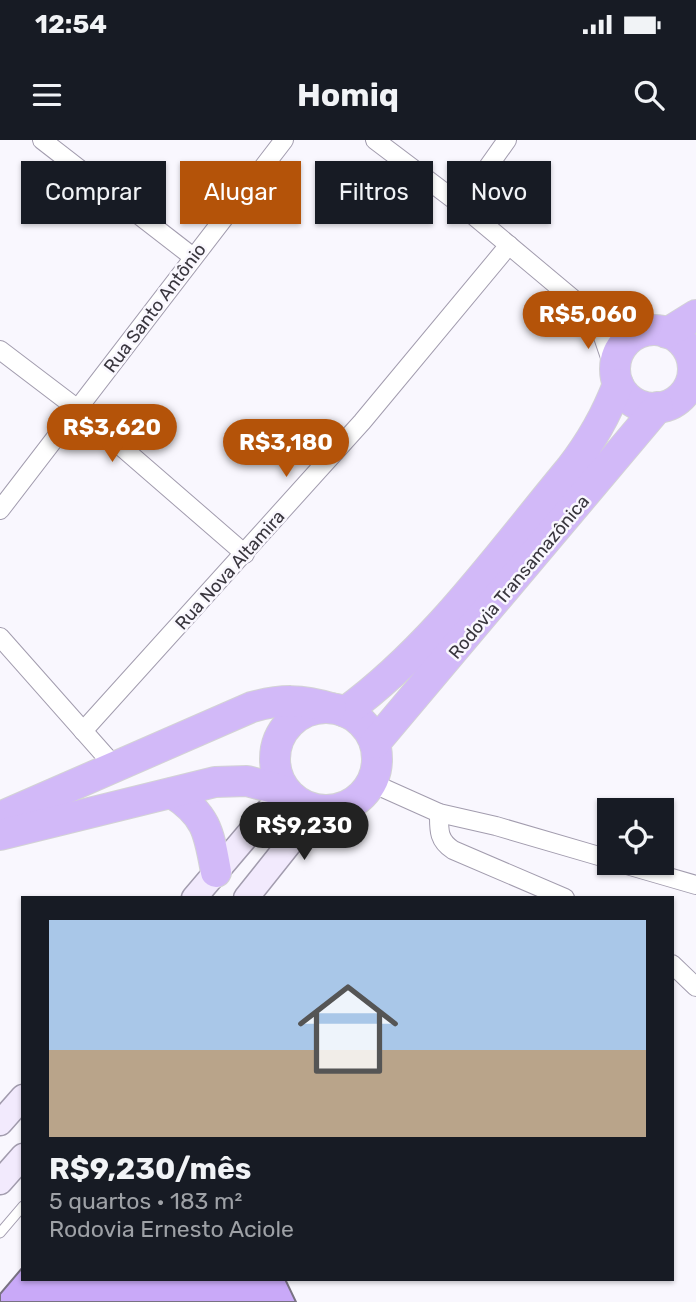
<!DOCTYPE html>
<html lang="pt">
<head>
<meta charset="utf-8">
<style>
  body { margin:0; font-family:Rubik,sans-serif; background:#20242c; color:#f1f3f6; height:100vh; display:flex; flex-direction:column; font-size:26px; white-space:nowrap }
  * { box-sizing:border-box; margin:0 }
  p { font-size:23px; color:#9ea1a6 }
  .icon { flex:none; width:38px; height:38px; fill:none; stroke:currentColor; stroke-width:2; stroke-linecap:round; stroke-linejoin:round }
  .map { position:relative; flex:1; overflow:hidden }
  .panel { position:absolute; left:21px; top:756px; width:653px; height:385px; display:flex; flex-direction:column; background:#171b24; border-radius:0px; box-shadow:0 2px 5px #0004 }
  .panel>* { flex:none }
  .top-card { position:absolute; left:21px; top:21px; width:654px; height:63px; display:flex; gap:14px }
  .buttons { position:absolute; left:597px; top:658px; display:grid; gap:14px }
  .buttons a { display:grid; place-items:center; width:77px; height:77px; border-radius:0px; background:#171b24; box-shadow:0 2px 5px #0004; font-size:35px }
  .price { position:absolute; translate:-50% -60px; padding:0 16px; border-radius:24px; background:#b45309; color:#fff; font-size:23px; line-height:46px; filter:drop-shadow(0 2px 4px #0008) }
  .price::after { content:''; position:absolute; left:50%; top:42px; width:21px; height:16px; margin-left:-10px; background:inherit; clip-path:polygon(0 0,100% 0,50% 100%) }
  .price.on { background:#222; color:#fff }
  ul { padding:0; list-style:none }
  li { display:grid; align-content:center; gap:14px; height:371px; padding:0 28px }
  li span { display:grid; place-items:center; height:217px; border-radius:0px; color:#555 }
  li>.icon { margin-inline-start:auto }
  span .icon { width:126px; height:126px; fill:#fffc; stroke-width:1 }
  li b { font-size:30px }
  .pill { padding:0 24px; border-radius:0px; background:#171b24; box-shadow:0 2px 5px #0004; font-size:24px; line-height:63px }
  .pill.on { background:#b45309; color:#fff }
  .status { display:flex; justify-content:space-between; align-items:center; height:49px; padding:0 35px; background:#171b24; direction:ltr }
  .status svg { height:19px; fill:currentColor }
  header { display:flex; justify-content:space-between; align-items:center; height:91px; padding:0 28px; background:#171b24; font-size:32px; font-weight:700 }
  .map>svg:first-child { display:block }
</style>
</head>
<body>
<div class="status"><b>12:54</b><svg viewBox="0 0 49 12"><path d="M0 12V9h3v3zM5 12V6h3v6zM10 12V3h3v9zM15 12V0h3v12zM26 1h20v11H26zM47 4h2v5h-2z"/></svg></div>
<header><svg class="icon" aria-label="menu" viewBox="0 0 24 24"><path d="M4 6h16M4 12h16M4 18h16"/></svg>Homiq<svg class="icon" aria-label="search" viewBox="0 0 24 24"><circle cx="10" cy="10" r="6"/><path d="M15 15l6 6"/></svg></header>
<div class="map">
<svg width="696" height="1162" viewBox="0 0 696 1162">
  <rect width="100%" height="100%" fill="#f9f7fe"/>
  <polygon fill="#c9a9f8" stroke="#797283" stroke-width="2" points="23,1127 23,1139 285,1139 296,1162 0,1162 0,1154"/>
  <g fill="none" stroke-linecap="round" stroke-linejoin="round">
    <g stroke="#a29cae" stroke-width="11">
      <polyline id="lane" points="0,1093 23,1066"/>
    </g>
    <g stroke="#a29cae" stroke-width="20">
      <g id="street">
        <polyline points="42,0 193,117"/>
        <polyline points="375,0 461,65 597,179 615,232"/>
        <polyline points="461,65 507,0"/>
        <polyline points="597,179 654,190"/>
        <polyline points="0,210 79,270 245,414"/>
        <polyline points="0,370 284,0"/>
        <polyline points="0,497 116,628"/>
        <polyline points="83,591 362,282 509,105"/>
        <polyline points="372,643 439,673 496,686 609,719"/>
        <path d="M439,673C439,690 438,700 453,710L565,758"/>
        <polyline points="620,723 696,745"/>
        <polyline points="672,824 696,847"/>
      </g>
    </g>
    <g stroke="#a29cae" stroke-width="27">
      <g id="secondary">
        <polyline points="194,758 285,651"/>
        <polyline points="246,758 316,670"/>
        <polyline points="0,983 23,957"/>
        <polyline points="0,1042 23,1016"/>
      </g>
    </g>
    <g stroke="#d3d3d5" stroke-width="32">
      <g id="highway">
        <circle cx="654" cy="229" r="39"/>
        <polyline points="667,193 696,175"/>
        <circle cx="326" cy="619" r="51"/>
        <path d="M345,572C434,507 500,413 570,329C591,302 606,276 618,244"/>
        <polyline points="375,603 658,267"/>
        <path d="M172,653C207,675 209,693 216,732"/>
        <path d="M0,677L252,567C281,559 302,559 331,568"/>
        <polyline points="0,695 215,642 247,641 285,651"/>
      </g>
    </g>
    <use href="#lane" stroke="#fff" stroke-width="9"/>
    <use href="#street" stroke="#fff" stroke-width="18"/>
    <use href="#secondary" stroke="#f2eafd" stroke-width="24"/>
    <use href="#highway" stroke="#d2b9f8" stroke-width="30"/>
  </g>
  <g text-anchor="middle" stroke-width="5" stroke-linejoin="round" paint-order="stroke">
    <g font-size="18" fill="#39363e" stroke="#f9f7fe">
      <text transform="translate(155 168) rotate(-53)" y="6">Rua Santo Antônio</text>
      <text transform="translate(230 430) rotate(-48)" y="6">Rua Nova Altamira</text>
      <text transform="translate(519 437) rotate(-50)" y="6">Rodovia Transamazônica</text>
    </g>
  </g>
</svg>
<div class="buttons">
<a><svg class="icon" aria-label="locate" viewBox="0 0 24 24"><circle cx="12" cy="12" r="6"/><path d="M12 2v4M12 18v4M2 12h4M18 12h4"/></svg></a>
</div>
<b class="price" style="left:588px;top:211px">R$5,060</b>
<b class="price" style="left:112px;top:324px">R$3,620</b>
<b class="price" style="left:286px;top:339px">R$3,180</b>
<b class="price on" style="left:304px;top:722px">R$9,230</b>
<div class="top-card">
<a class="pill">Comprar</a>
<a class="pill on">Alugar</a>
<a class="pill">Filtros</a>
<a class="pill">Novo</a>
</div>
<section class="panel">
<ul>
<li><span style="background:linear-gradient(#a9c7e8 60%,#b9a48a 0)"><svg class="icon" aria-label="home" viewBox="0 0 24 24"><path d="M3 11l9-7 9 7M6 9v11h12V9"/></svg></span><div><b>R$9,230/mês</b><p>5 quartos · 183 m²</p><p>Rodovia Ernesto Aciole</p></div></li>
</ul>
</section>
</div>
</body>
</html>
